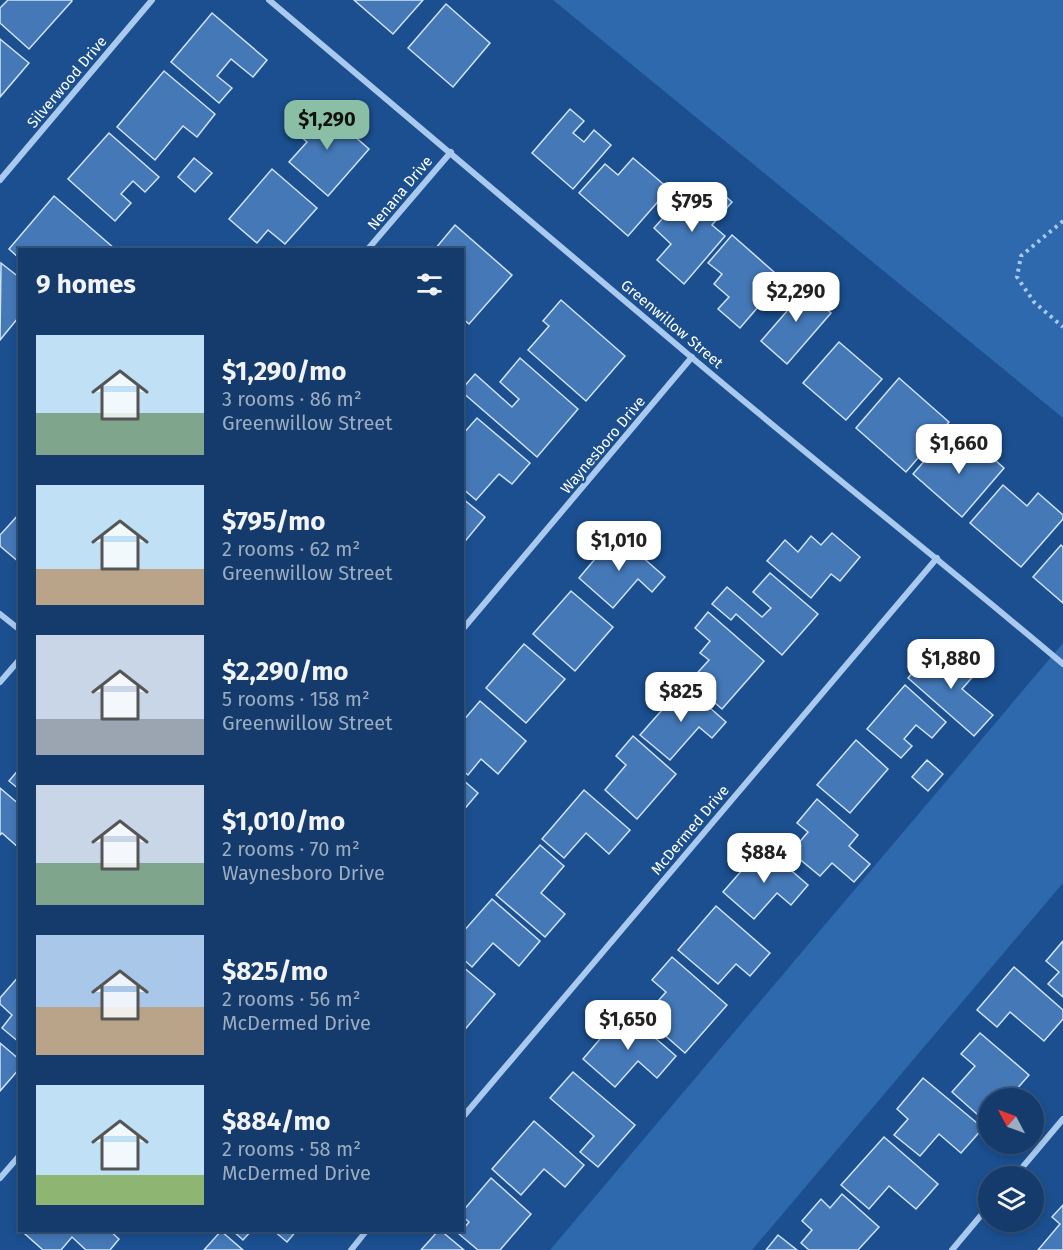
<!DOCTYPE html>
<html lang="en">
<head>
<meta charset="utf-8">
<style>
  body { margin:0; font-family:"Fira Sans",sans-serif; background:#214673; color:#f1f3f6; height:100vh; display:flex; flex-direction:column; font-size:22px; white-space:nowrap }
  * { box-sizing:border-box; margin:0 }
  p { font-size:20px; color:#9dadc1 }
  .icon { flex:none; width:33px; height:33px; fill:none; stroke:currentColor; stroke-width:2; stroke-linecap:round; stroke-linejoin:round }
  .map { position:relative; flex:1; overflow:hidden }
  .sheet { position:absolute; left:18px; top:248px; width:446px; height:984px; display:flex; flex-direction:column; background:#143b6b; border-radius:0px; box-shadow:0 3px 9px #0003,0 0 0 2px #33557e }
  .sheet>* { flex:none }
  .needle { width:39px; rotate:311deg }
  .buttons { position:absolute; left:978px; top:1088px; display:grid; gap:12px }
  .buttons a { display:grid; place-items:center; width:66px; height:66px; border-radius:50%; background:#143b6b; box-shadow:0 3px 9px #0003,0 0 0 2px #33557e; font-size:30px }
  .price { position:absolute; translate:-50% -51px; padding:0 14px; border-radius:12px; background:#fff; color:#222; font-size:20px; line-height:39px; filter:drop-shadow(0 2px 3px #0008) }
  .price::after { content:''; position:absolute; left:50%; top:36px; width:18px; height:14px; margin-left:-9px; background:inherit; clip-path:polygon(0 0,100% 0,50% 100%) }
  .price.selected { background:#8abfa5; color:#111 }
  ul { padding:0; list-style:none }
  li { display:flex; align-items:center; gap:18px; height:150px; padding:0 18px }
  li span { display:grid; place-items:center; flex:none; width:168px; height:120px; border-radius:0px; color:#555 }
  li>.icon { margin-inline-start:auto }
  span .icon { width:72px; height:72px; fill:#fffc; stroke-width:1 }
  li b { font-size:26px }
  h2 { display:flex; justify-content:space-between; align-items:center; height:72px; padding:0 18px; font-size:26px }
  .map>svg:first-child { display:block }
</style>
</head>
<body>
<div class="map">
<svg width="1063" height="1250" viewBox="0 0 1063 1250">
  <rect width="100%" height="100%" fill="#1b4f8f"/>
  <g fill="#2e69ad">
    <polygon points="553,0 1063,0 1063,418"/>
    <polygon points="1063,643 1063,883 752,1250 550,1250"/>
  </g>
  <g fill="#4478b7" stroke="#cfe3fa" stroke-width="1.5">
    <polygon points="8,0 71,0 72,1 29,49 0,23 0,8"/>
    <polygon points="354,0 423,0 393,34"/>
    <polygon points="446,4 490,43 453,87 408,48"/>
    <polygon points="212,13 267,60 253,77 231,59 217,76 232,88 219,103 171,62"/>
    <polygon points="0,39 29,63 0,97"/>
    <polygon points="164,71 215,114 197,137 183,126 155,160 117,127"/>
    <polygon points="320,106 369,149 328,196 289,162 307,142 297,133"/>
    <polygon points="570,109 584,121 573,133 584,142 594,130 611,145 573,189 532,153"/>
    <polygon points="109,133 159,177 145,192 133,181 121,194 131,203 115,221 68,179"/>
    <polygon points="194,158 212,173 195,192 178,177"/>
    <polygon points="633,158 669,189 628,236 579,193 605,164 618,175"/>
    <polygon points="272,169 317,208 285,244 268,230 257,243 229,219"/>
    <polygon points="712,184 732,202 712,225 725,236 684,284 657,260 671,244 654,228 680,199 691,208"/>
    <polygon points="54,196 115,249 20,249 20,259 9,249"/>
    <polygon points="455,225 512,275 469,324 462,318 462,249 435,249"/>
    <polygon points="732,235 782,279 740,328 718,309 729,297 714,284 722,274 708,263"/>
    <polygon points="1,263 20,278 20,319 18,318 0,340"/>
    <polygon points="793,279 831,313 787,364 761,341 794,303 782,292"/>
    <polygon points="561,300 625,356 586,401 528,350 549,326 543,321"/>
    <polygon points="839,342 882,379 846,420 803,383"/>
    <polygon points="520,358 578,409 537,457 462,392 462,389 475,374 512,407 519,399 500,382"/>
    <polygon points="899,378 949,422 906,472 856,428"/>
    <polygon points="477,418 530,463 512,484 499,474 476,500 462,488 462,435"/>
    <polygon points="969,437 1004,468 962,517 913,474 940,443 953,455"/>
    <polygon points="1003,485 1027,506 1038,493 1063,515 1063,519 1021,567 970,523"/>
    <polygon points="462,498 485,517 462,545"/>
    <polygon points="20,513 20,563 0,546 0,535"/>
    <polygon points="832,533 860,557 840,581 831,574 811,598 767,561 785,540 798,552 811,536 821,545"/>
    <polygon points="616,534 665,577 652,592 638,579 613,608 579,578"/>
    <polygon points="1061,545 1063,547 1063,603 1033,577"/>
    <polygon points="770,573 818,614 782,655 736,614 731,620 712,604 727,587 762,617 771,608 753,592"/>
    <polygon points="571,591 613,627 575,671 533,634"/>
    <polygon points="708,612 764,661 722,709 690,681 709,660 700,653 710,641 695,628"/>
    <polygon points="524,644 565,679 526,723 486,688"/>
    <polygon points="946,648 975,674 962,689 993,715 974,736 908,678 926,657 933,663"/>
    <polygon points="684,685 726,722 712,738 699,727 670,760 640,735"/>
    <polygon points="905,685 946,722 932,738 916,725 904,739 912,746 901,758 867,729"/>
    <polygon points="480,701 526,741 498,774 481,759 468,775 462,770 462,722"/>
    <polygon points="633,736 676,774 637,819 605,790 626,765 616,756"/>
    <polygon points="856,740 888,769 850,813 817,785"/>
    <polygon points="927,760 943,774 928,791 912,777"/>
    <polygon points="20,768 20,790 9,781"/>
    <polygon points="462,779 478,793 462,812"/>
    <polygon points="0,788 20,805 19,848 2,833 0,835"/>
    <polygon points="584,790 630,830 609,854 586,833 564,858 542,839"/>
    <polygon points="817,799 858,835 849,846 870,864 854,882 832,863 820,876 791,852 808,832 797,823"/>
    <polygon points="540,845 564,866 541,893 565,914 545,937 496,895"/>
    <polygon points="763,846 808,885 791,905 777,893 754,919 723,892"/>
    <polygon points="492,899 540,941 519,966 493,943 472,967 462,958 462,933"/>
    <polygon points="716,906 770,953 750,976 736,964 718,984 678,950"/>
    <polygon points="1063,941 1063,997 1048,984 1059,972 1046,961"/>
    <polygon points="672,957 727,1005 685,1053 644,1017 666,992 652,980"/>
    <polygon points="462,966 495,994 462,1033"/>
    <polygon points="1014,967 1063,1010 1063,1019 1044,1041 1010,1012 997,1027 977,1010"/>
    <polygon points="20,975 20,1043 2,1028 12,1015 0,1004 0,998"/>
    <polygon points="624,1011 676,1056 657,1078 638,1061 615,1087 583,1059"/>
    <polygon points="980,1033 1029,1075 1009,1098 988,1098 987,1123 952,1092 975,1066 961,1054"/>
    <polygon points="0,1043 20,1060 20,1068 0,1091"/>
    <polygon points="573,1072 635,1125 598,1167 580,1152 594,1136 550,1098"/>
    <polygon points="923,1078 983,1128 961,1153 939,1134 920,1156 894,1135 908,1119 897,1109"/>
    <polygon points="534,1121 584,1165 565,1187 544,1169 521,1195 492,1169"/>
    <polygon points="884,1137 938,1184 916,1209 889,1186 869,1209 841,1185"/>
    <polygon points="491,1178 531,1214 500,1250 478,1250 459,1234 469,1222 462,1216 462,1212"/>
    <polygon points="842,1194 879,1227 858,1250 809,1250 801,1243 812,1230 802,1221 821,1199 830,1208"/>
    <polygon points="1063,1205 1063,1250 1038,1250 1060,1224 1052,1217"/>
    <polygon points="26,1230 109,1230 119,1239 110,1250 86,1250 72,1237 61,1250 43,1250 24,1233"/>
    <polygon points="232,1230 252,1230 243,1240"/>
    <polygon points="273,1230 297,1230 287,1242"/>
    <polygon points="439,1230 440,1230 464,1250 421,1250"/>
    <polygon points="221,1231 243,1250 204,1250"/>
    <polygon points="778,1235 797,1250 766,1250"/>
  </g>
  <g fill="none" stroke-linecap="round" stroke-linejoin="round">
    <polyline stroke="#a9c9ee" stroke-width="4" stroke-dasharray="3 4.5" stroke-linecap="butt" points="1063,221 1021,256 1017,277 1034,302 1063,327"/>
    <g stroke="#a9c9ee" stroke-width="6">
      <path d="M269,0C410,118 550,237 690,356C813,460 940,560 1063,664"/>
      <polyline points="0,180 152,0"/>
      <polyline points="368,249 451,152"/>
      <polyline points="0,614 20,630"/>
      <polyline points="462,630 692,357"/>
      <polyline points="0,682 20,659"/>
      <polyline points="462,1118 937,558"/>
      <polyline points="1015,1176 1063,1119"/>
      <polyline points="0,1178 20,1155"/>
      <polyline points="351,1250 367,1230"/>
      <polyline points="952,1250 988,1207"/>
    </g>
  </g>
  <g text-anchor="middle" stroke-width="4.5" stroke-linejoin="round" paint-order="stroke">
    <g font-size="15" fill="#fff" stroke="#1b4f8f">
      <text transform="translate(67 82) rotate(-50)" y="5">Silverwood Drive</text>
      <text transform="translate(400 193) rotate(-50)" y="5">Nenana Drive</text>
      <text transform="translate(672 324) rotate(40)" y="5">Greenwillow Street</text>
      <text transform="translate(603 445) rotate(-50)" y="5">Waynesboro Drive</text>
      <text transform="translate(690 830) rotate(-50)" y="5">McDermed Drive</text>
    </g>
  </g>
</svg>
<div class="buttons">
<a><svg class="needle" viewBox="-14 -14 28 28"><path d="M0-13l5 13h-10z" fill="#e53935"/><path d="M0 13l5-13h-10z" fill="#9dadc1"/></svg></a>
<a><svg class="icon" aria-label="layers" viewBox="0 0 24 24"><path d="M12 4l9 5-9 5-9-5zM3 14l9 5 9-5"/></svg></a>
</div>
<b class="price selected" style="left:327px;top:151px">$1,290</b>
<b class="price" style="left:692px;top:233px">$795</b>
<b class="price" style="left:796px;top:323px">$2,290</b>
<b class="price" style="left:959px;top:475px">$1,660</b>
<b class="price" style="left:619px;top:572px">$1,010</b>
<b class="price" style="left:951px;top:690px">$1,880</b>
<b class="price" style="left:681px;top:723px">$825</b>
<b class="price" style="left:764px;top:884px">$884</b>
<b class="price" style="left:628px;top:1051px">$1,650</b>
<section class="sheet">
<h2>9 homes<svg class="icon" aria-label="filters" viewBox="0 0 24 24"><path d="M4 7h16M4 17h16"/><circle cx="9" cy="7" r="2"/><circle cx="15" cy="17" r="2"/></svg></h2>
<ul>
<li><span style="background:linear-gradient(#bfe0f5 65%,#7fa58c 0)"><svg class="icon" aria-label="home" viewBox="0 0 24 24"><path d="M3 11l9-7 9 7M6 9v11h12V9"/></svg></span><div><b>$1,290/mo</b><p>3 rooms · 86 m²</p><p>Greenwillow Street</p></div></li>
<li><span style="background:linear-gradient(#bfe0f5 70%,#b9a48a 0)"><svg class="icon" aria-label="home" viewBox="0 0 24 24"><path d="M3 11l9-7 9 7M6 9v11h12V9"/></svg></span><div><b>$795/mo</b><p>2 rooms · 62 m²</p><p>Greenwillow Street</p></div></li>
<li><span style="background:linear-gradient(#c9d6e8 70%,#9aa5b1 0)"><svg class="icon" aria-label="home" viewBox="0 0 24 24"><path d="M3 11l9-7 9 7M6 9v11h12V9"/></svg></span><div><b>$2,290/mo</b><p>5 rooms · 158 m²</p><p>Greenwillow Street</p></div></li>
<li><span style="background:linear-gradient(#c9d6e8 65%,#7fa58c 0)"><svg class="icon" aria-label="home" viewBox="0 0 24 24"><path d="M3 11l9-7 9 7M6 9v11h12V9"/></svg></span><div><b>$1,010/mo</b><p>2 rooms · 70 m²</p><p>Waynesboro Drive</p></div></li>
<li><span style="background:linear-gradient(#a9c7e8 60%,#b9a48a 0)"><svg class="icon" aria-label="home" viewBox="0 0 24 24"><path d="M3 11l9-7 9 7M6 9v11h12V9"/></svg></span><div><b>$825/mo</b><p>2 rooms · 56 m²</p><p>McDermed Drive</p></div></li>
<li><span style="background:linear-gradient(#bfe0f5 75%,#8fb573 0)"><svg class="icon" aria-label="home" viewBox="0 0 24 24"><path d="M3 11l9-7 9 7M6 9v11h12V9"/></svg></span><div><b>$884/mo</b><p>2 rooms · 58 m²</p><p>McDermed Drive</p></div></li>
</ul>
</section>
</div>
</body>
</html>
